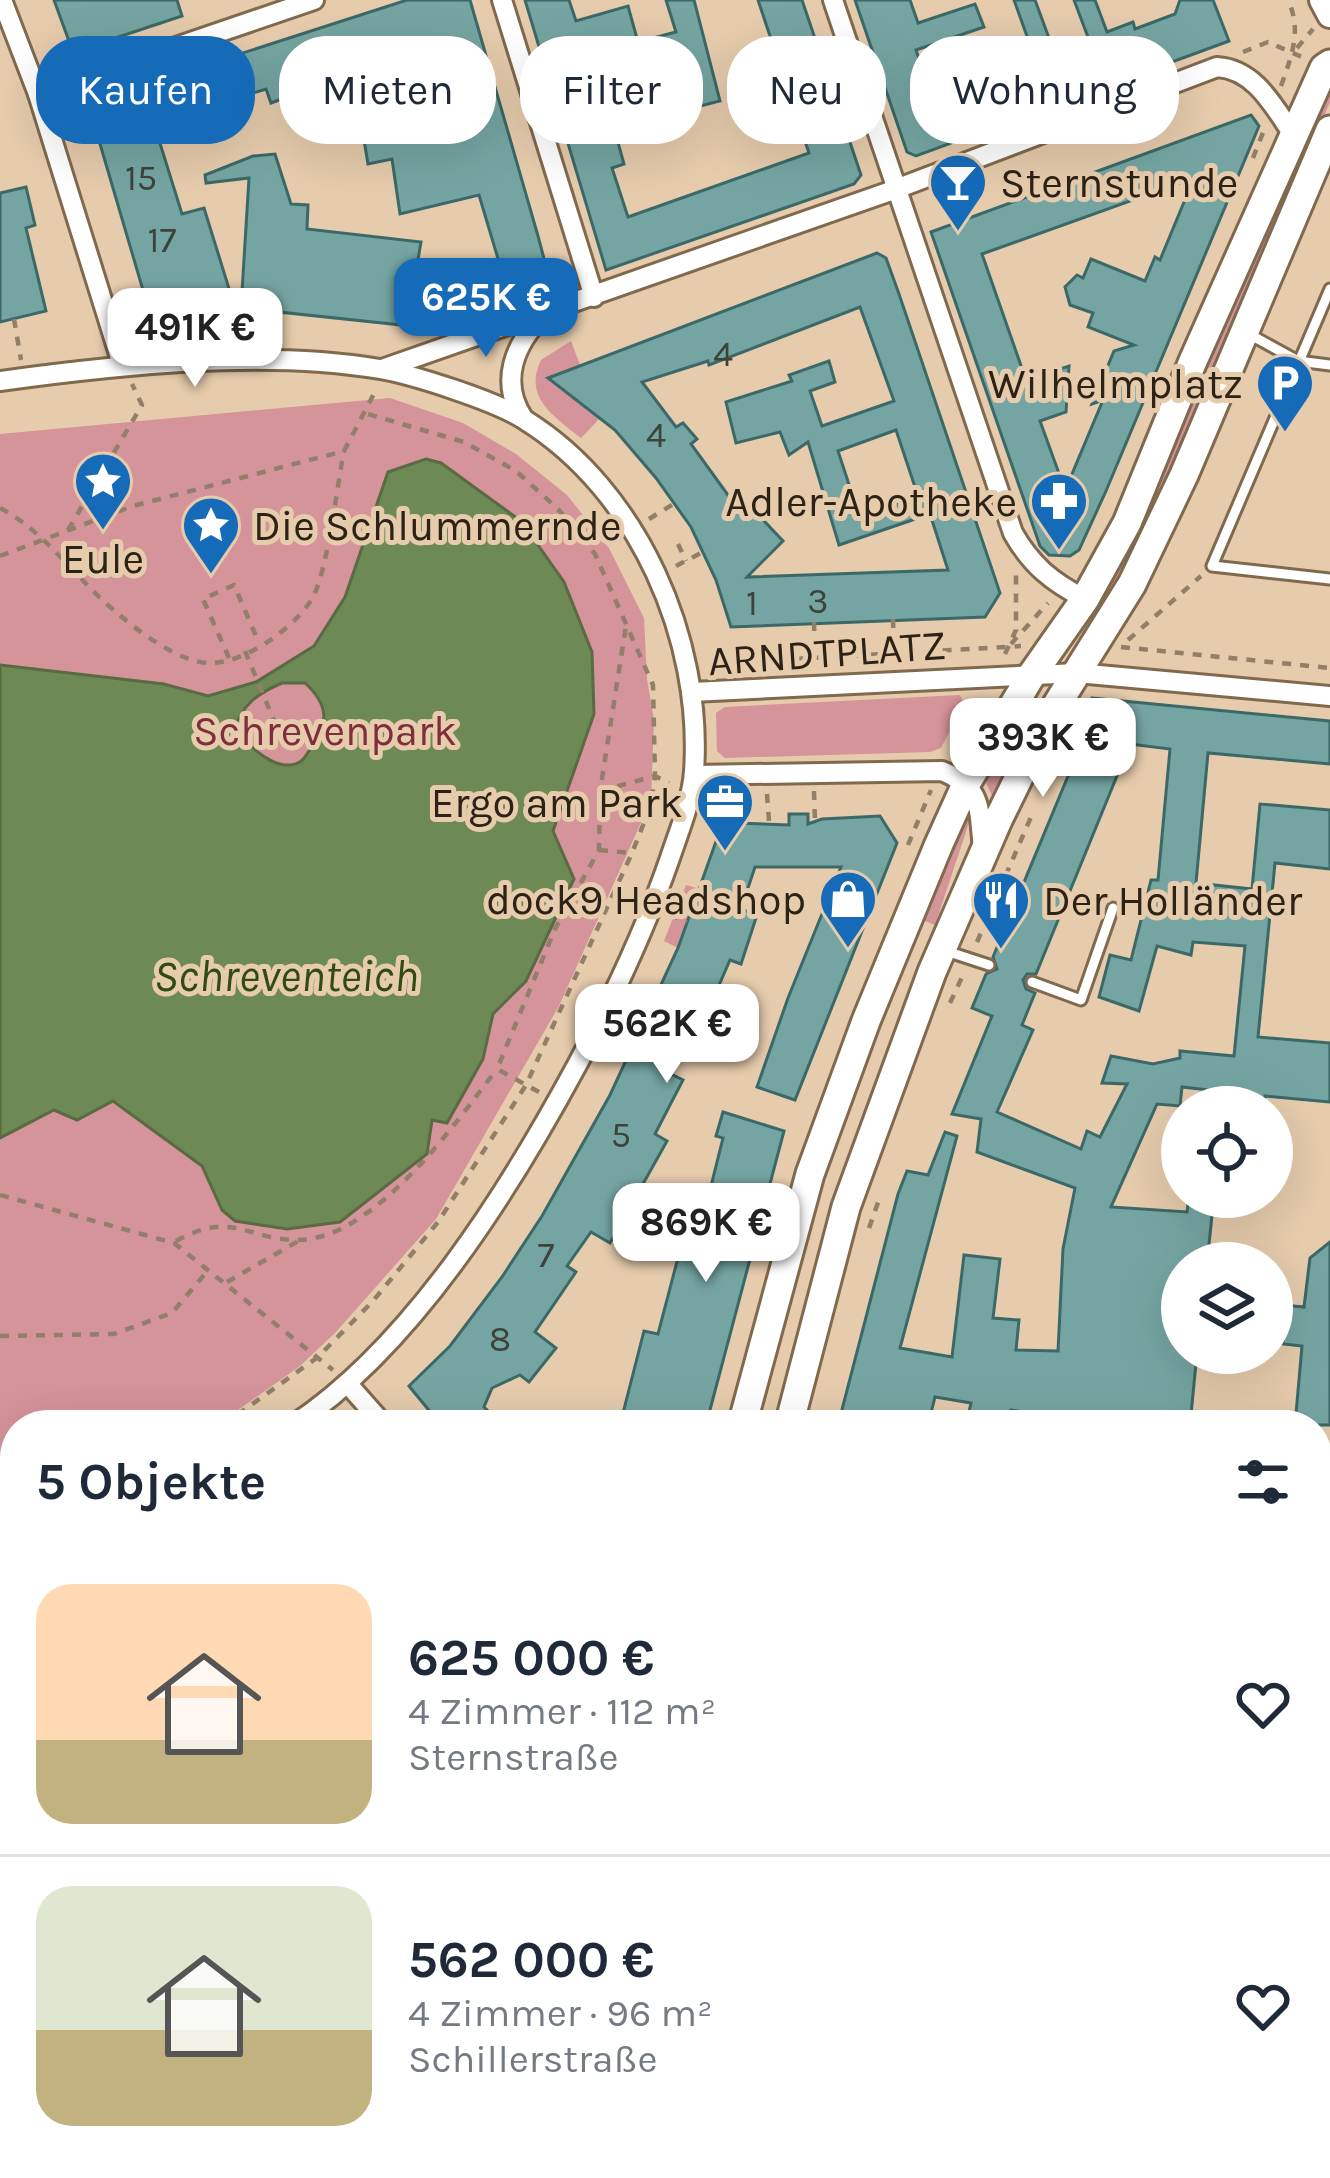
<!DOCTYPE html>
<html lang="de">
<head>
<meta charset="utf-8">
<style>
  body { margin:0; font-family:Karla,sans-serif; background:#f2f2f3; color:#1f2937; height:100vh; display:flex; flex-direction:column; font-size:45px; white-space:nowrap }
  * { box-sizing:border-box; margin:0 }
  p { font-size:39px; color:#747a83 }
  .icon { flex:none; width:66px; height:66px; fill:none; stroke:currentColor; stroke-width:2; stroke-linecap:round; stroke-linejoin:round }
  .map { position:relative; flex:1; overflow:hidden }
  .side { position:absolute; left:0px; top:1410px; width:1332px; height:768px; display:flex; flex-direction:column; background:#fff; border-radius:48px 48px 0 0; box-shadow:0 12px 48px #0002 }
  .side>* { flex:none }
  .hud { position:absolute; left:36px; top:36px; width:1260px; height:108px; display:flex; gap:24px }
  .fabs { position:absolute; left:1161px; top:1086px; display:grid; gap:24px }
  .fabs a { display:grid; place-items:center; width:132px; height:132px; border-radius:50%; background:#fff; box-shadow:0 12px 48px #0002; font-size:60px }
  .price { position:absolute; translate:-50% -102px; padding:0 27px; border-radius:24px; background:#fff; color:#222; font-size:39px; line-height:78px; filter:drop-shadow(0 3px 6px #0008) }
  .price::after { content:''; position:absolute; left:50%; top:72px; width:36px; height:27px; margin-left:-18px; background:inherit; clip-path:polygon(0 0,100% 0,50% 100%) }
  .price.active { background:#166bb9; color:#fff }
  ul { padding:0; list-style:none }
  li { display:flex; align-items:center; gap:36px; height:300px; padding:0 36px }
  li+li { border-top:3px solid #e0e1e3 }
  li span { display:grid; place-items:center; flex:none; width:336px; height:240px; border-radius:36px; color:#555 }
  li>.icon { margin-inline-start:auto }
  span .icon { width:144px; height:144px; fill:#fffc; stroke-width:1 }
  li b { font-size:51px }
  h2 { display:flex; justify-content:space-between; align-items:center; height:144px; padding:0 36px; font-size:51px }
  .chip { padding:0 42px; border-radius:48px; background:#fff; box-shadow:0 12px 48px #0002; font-size:42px; line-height:108px }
  .chip.active { background:#166bb9; color:#fff }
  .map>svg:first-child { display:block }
</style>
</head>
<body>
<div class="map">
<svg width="1330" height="2178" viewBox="0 0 1330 2178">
  <rect width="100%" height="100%" fill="#e6cbac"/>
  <g fill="#d5939a">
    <polygon points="1326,86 1330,88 1330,102 1310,150 1180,453 1128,567 1107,601 1098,595 1151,497"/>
    <path d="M571,341L580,365L557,374L555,384L600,418L581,438C554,416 523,398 541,360Z"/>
    <polygon points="390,398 463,423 516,454 567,495 609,548 644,618 647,679 654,720 651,800 559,1006 436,1219 336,1332 300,1366 217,1425 15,1425 15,1479 0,1479 0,434"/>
    <polygon points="960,695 964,704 941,748 930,752 725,758 717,751 716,713 725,707"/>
    <polygon points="1023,712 1037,714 994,800 984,778"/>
    <polygon points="964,809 969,811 969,823 935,925 917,918"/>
    <polygon points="686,885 700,889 678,948 664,941"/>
    <polygon points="15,2150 15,2163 358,2163 365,2178 0,2178 0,2151"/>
    <rect x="1135" y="2163" width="127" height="15"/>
  </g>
  <path fill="#6d8955" stroke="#5a6a42" stroke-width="3" fill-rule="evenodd" d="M426,459L441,463L521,521L564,582L592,652L594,714L553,831L574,879L526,981L493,1014L483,1059L447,1123L432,1120L427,1154L340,1222L287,1229L235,1221L222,1210L202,1166L113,1101L77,1120L54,1110L0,1138V665L164,684L208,696L256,682L314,646L345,597L388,472ZM282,683H305C329,705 329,723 311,748C305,757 302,764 290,765C269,767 250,744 234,732C240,706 258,693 282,683Z"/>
  <g fill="#75a5a2" stroke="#3b6967" stroke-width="3" fill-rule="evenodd">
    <polygon points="54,0 177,0 182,16 73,52"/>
    <path d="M407,0H470L538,236L551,285L547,293L448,330L241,308L249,178L206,183L205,175L253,156L275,154L291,204L308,205L307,229L421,242L414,283L478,288L469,272L499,262L479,195L400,214L392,159L368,164L353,73L271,103L266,89L154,124L182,214L204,208L235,308L217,306L216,312L150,314L88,103ZM423,41L444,113L389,130L366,58Z"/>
    <polygon points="525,0 569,0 576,21 628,6 638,42 676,32 666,0 694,0 720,101 614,128 624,164 612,168 628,217 809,153 758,0 802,0 861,175 854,184 606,270"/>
    <polygon points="855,0 910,0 918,23 975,4 984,27 916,50 934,102 1037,64 1014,0 1035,0 1056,57 1091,45 1074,0 1095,0 1107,32 1133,22 1135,29 1175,14 1180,0 1213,0 1229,41 916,156 907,152"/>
    <path d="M1251,115L1259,126L1106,491L1079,550L1070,556L1049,555L1040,546L931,232ZM1194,178L1160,260L1155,257L1145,281L1091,259L1083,278L1077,275L1065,287L1070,305L1093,313L1088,327L1134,345L1114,351L1092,404L1103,400L1064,493L1060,492L1061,479L1040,421L1066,412L1069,366L1026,380L982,254Z"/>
    <polygon points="26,187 35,225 26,228 46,311 0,322 0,193"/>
    <path d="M877,253L886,258L899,294L1000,593L985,617L731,627L716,580L691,527L656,478L615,430L548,378ZM860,307L894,401L822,426L810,391L835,382L829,361L789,375L792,381L726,402L736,443L780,432L789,455L808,442L839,545L930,514L948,570L747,577L783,541L749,505L741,508L737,500L733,502L691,444L697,439L683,423L676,427L642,382L708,361L709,365ZM896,430L918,496L872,511L870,504L857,509L838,451Z"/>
    <path d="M1092,698L1330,721V764L1208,753L1196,883L1252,889L1260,804L1330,810V869L1275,863L1258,1037L1330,1043V1102L1265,1096L1264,1107H1234L1235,1093L1182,1087L1180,1106L1157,1104L1111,1207L1187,1212L1189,1197H1214L1207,1263H1182V1353H1197L1190,1425H1058V1418L1011,1410L1009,1425H966L971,1403L935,1397L928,1425H838L898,1194L907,1171L928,1175L945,1132L957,1136L900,1348L952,1357L964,1255L1000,1259L993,1318L1019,1320L1016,1350L1058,1351L1063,1249L1075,1188L977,1152L981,1119L952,1114L992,1016L972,1008L986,974L997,969L993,957L1078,752ZM1130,744L1170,749L1158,880H1151L1131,960L1110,955L1099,997L1139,1011L1157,946L1191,955L1193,942L1245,946L1234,1056L1180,1051V1058L1153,1064L1111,1056L1102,1083L1127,1084L1100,1137L1087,1131L1081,1149L997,1112L1033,1030L1022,1025L1035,993L1026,989L1023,980L1027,974H1036Z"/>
    <polygon points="789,814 808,814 808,824 822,819 880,816 897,843 795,1100 757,1087 788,998 841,867 755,867 741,909 757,915 741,964 730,960 692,1047 686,1045 671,1074 683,1080 655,1134 667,1141 610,1243 591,1232 567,1266 576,1272 535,1332 556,1348 529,1382 520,1375 492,1388 484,1407 502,1425 441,1425 409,1386 450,1346 502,1277 542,1216 610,1095 678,948 719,833 713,818 737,823 789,825"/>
    <polygon points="723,1112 784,1131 706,1425 620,1425 644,1331 658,1334 690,1212 702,1215 707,1202 723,1138 716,1136"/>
    <polygon points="1330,1242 1330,1425 1295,1425 1302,1346 1283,1344 1284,1331 1272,1330 1272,1304 1304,1307 1310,1258"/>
  </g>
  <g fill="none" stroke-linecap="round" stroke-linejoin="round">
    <g stroke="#80694d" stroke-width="15">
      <g id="service">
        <polyline points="1330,289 1212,566 1330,579"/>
        <polyline points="1247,333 1298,361 1330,365"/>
        <polyline points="943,950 989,965"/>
        <polyline points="1032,982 1081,1000 1113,908"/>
      </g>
    </g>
    <g stroke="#80694d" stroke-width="24">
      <g id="minor">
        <polyline points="2,0 38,94 122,364"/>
        <polyline points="502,0 594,297"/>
        <path d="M833,0L1013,533C1031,565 1052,582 1085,599"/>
        <polyline points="38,94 314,0"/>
        <path d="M382,369L888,192L1217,67C1254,69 1273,105 1292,133"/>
        <path d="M0,381C117,365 262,349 380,369C414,375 496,401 525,420C639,491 703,640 694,771C692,800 679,831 670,858C645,930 613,998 577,1065C510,1189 412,1347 293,1425"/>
        <path d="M523,418C499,381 515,344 543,315"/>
        <polyline points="692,692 1077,673 1330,696"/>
        <path d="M694,775L942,771C984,789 978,807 983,848"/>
        <polyline points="347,1383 384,1425"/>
        <polyline points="0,1521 15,1519"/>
        <polyline points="0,1574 15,1592"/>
        <polyline points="1317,1597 1330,1597"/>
        <polyline points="1317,1895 1330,1770"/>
        <polyline points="1091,2163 1091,2178"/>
        <polyline points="1307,2163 1307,2178"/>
      </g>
    </g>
    <g stroke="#80694d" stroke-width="30">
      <polyline id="tertiary" points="1322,0 1330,15"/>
    </g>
    <g stroke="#80694d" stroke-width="33">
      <g id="secondary">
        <polyline points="742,1425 810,1174 866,1021 939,844 967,782 1031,676 1085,599 1127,523 1193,361 1324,68 1330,64"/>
        <polyline points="789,1425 846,1207 932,972 998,820 1046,722 1132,584 1184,475 1330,130"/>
        <polyline points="1317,2017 1330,2017"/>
        <polyline points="0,2019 15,2017"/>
        <polyline points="1317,2060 1330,2060"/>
        <polyline points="0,2078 15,2077"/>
        <polyline points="529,2178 535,2163"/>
        <polyline points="583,2178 587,2163"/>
      </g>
    </g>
    <g stroke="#927f69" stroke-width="4.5" stroke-dasharray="9 9" stroke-linecap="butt">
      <polyline points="1297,48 1313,29"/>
      <polyline points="1243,52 1268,42 1304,58"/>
      <path d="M1281,86C1292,55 1302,30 1288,0"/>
      <polyline points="1253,158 1264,130"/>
      <polyline points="189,313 192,343"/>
      <polyline points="14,319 21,360"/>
      <polyline points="268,338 269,310"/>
      <path d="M0,508C46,532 76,579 116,612C138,631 181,664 211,663C246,663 299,625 314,595C328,566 337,486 344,451"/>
      <polyline points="649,519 675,503"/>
      <polyline points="68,530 142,405 132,384"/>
      <polyline points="678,544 686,561"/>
      <polyline points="0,556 133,506 344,451 377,388"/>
      <polyline points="676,566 703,552"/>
      <polyline points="893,619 894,655"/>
      <polyline points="814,622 815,659"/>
      <polyline points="1128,640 1201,576"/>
      <polyline points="1011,644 1048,603"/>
      <polyline points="1121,647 1330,668"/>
      <polyline points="245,651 275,723 299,729 303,743"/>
      <polyline points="1005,654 1016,630 1016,572"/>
      <polyline points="229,658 203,599 234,585 259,643"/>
      <polyline points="709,664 1021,646"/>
      <polyline points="600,791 655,776 669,783"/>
      <polyline points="814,791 815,822"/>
      <polyline points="767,794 769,821"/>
      <polyline points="908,845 931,790"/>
      <polyline points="599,850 632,853"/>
      <polyline points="669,915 687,922"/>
      <polyline points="977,942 1034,810"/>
      <polyline points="950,1003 963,975"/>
      <polyline points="539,1092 497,1069 555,929 599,850 600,791 626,626"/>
      <polyline points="0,1195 174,1243 333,1370"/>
      <polyline points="869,1228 881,1194"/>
      <path d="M176,1241C233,1209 248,1241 300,1240C376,1237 455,1124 497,1069"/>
      <polyline points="227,1282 300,1240"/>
      <polyline points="0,1336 114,1334 172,1313 209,1269"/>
      <polyline points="223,1425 318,1357 373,1301 438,1222 526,1085 632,853 651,805 655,776 653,685 595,554 558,509 516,471 464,442 364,413"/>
      <polyline points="0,1481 0,1500"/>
      <polyline points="0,1486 15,1483"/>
      <polyline points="1324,1989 1330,1989"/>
      <polyline points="1317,2096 1330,2096"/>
      <polyline points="1142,2163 1142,2178"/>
      <polyline points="1252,2163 1252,2178"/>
      <polyline points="488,2178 492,2163"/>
      <polyline points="640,2178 643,2163"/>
    </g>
    <use href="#service" stroke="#fff" stroke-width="9"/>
    <use href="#minor" stroke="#fff" stroke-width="18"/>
    <use href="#tertiary" stroke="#fff" stroke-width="24"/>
    <use href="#secondary" stroke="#fff" stroke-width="27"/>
  </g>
  <defs>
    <g id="bar-pin" transform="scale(3)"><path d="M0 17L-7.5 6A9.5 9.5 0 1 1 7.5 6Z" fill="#166bb9" stroke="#e6cbac"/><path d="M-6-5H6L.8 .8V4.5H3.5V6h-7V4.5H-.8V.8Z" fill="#fff"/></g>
    <g id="parking-pin" transform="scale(3)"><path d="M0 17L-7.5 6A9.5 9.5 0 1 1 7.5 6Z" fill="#166bb9" stroke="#e6cbac"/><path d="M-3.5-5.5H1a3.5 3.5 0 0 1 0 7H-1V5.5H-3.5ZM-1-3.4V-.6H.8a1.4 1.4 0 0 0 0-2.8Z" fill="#fff"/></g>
    <g id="sight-pin" transform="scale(3)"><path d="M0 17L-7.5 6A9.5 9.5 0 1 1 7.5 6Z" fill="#166bb9" stroke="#e6cbac"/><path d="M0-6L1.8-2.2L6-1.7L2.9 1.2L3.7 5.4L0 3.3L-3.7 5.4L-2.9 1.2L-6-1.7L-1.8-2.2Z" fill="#fff"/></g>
    <g id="pharmacy-pin" transform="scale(3)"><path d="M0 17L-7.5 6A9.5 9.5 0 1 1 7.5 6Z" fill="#166bb9" stroke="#e6cbac"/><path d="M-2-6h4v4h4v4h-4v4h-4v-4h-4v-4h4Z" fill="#fff"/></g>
    <g id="office-pin" transform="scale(3)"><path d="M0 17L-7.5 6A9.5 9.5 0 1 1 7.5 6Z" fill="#166bb9" stroke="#e6cbac"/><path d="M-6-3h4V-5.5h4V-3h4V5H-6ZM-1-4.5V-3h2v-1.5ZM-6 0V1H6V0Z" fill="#fff"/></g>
    <g id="shop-pin" transform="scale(3)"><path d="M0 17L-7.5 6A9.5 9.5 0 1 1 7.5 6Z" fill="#166bb9" stroke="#e6cbac"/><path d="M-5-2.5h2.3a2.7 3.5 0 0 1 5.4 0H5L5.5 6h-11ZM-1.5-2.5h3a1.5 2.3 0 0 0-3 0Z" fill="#fff"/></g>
    <g id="restaurant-pin" transform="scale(3)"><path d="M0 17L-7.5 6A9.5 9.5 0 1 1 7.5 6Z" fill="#166bb9" stroke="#e6cbac"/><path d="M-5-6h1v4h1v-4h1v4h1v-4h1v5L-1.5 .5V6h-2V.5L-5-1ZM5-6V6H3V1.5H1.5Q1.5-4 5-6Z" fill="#fff"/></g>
  </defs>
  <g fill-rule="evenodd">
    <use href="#bar-pin" x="958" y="182"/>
    <use href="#parking-pin" x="1285" y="383"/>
    <use href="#sight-pin" x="103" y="481"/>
    <use href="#pharmacy-pin" x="1059" y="501"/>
    <use href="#sight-pin" x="211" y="525"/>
    <use href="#office-pin" x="725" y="802"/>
    <use href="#shop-pin" x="848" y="899"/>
    <use href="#restaurant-pin" x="1001" y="900"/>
  </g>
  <g text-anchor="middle" stroke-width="10" stroke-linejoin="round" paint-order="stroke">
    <g font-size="36" fill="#3e4339">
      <text x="141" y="190">15</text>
      <text x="162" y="252">17</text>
      <text x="723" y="366">4</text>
      <text x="656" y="447">4</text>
      <text x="818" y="613">3</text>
      <text x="752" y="615">1</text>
      <text x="621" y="1147">5</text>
      <text x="546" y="1267">7</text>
      <text x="500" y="1351">8</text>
    </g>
    <g font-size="42" fill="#2c2216" stroke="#e6cbac" text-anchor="end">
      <text x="1000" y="197" text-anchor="start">Sternstunde</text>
      <text x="1243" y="398">Wilhelmplatz</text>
      <text x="1017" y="516">Adler-Apotheke</text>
      <text x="253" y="540" text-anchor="start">Die Schlummernde</text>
      <text x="103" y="573" text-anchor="middle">Eule</text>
      <text x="683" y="817">Ergo am Park</text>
      <text x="806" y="914">dock9 Headshop</text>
      <text x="1043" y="915" text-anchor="start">Der Holländer</text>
    </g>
    <g font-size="42" fill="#2c2216" stroke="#e6cbac">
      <text transform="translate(827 652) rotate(-4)" y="15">ARNDTPLATZ</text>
    </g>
    <g font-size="42" fill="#7f2e3e" stroke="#e6cbac">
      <text x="325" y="745">Schrevenpark</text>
    </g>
    <g font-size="45" font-style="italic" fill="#314c13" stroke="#e6cbac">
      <text x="286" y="991">Schreventeich</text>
    </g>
  </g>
</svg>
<div class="fabs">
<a><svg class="icon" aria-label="locate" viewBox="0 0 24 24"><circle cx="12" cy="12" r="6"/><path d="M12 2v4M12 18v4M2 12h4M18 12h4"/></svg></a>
<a><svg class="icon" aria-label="layers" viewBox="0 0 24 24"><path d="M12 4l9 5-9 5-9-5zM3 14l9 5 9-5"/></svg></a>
</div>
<b class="price active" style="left:486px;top:360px">625K €</b>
<b class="price" style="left:195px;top:390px">491K €</b>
<b class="price" style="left:1043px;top:800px">393K €</b>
<b class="price" style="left:667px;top:1086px">562K €</b>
<b class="price" style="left:706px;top:1285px">869K €</b>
<div class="hud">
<a class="chip active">Kaufen</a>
<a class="chip">Mieten</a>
<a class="chip">Filter</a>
<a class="chip">Neu</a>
<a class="chip">Wohnung</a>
</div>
<section class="side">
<h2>5 Objekte<svg class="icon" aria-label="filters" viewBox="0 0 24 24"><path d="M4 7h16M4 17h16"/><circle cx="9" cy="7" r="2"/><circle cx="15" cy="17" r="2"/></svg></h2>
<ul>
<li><span style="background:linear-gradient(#ffd9b3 65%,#c2b280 0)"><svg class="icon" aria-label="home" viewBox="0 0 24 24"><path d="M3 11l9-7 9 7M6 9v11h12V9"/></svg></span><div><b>625 000 €</b><p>4 Zimmer · 112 m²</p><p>Sternstraße</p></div><svg class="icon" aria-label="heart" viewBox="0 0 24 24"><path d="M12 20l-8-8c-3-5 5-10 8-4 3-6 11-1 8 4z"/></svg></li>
<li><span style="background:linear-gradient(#dfe7d0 60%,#c2b280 0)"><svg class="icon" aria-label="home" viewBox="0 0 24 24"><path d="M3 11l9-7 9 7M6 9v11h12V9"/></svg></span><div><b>562 000 €</b><p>4 Zimmer · 96 m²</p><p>Schillerstraße</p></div><svg class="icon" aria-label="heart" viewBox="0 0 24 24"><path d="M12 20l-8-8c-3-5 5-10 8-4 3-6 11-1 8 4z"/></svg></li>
</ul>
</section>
</div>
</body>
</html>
